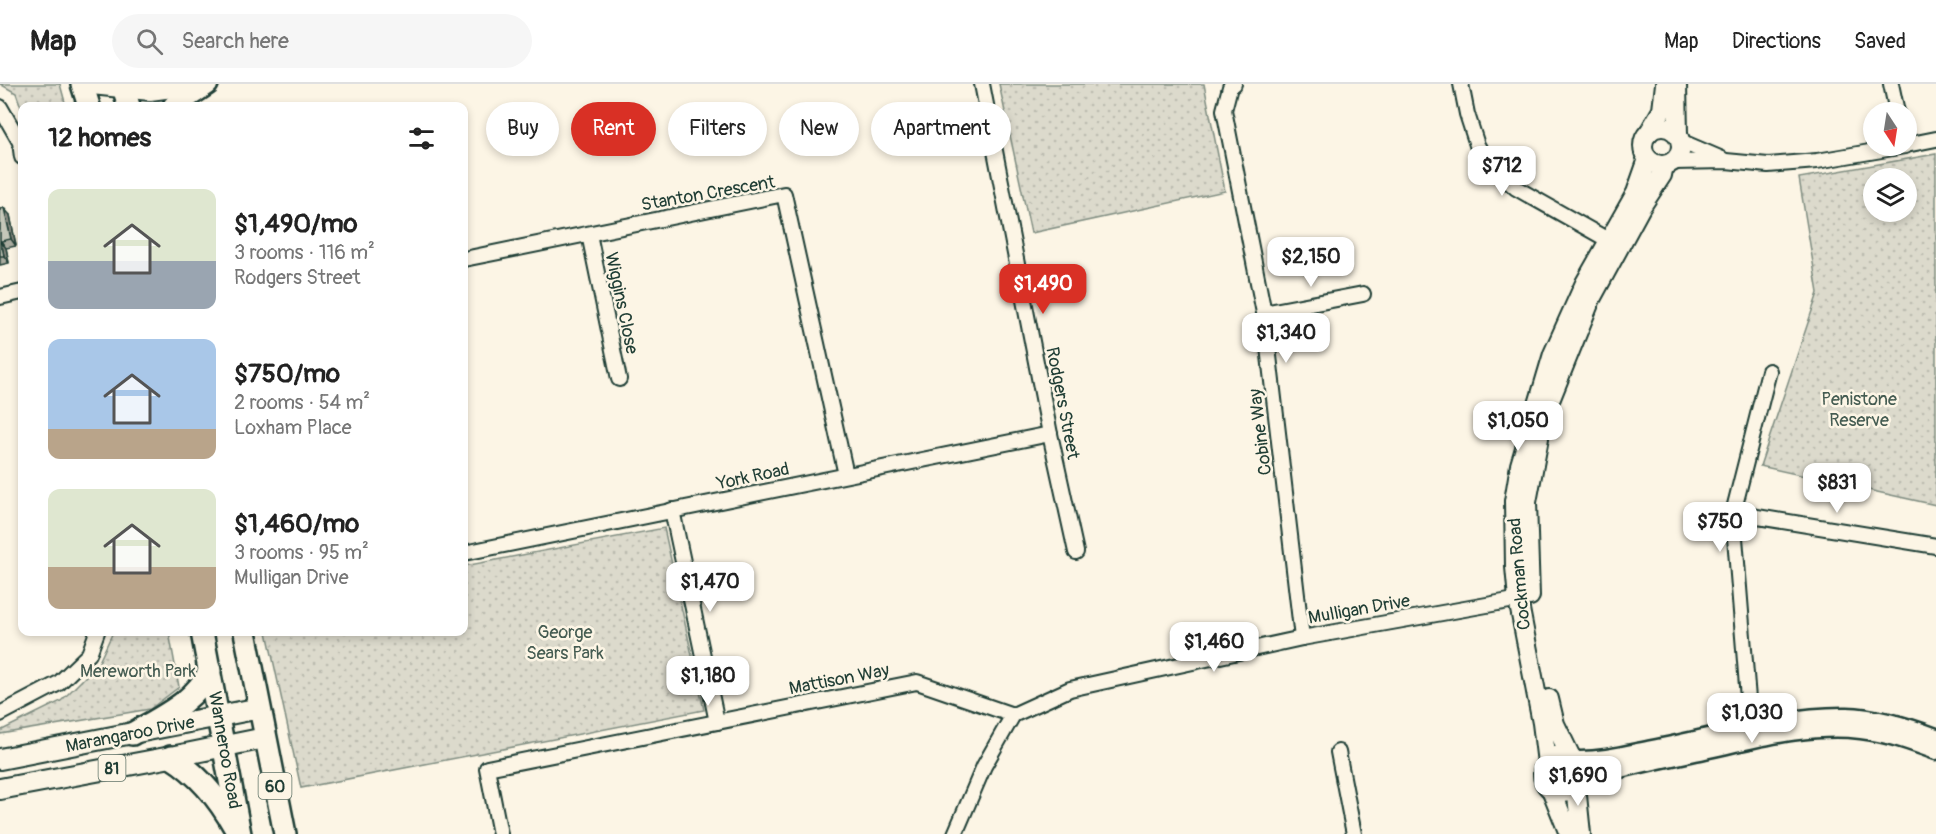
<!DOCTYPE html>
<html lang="en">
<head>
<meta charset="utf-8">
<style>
  body { margin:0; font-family:Pangolin,sans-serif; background:#f6f6f6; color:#222; height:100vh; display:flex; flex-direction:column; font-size:22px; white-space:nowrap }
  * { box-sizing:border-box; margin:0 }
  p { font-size:20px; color:#767676 }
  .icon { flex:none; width:33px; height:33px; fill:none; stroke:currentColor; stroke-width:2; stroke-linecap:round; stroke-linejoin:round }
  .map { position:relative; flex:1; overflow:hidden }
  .drawer { position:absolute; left:18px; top:18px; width:450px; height:534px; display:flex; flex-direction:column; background:#fff; border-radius:12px; box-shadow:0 3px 9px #0003 }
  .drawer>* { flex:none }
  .top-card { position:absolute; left:486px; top:18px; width:570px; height:54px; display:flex; gap:12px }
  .needle { width:39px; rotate:168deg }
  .buttons { position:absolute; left:1863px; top:18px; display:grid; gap:12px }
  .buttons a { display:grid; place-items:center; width:54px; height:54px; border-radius:50%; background:#fff; box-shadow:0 3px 9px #0003; font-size:30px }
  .price { position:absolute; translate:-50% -51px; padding:0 14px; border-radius:12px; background:#fff; color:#222; font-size:20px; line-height:39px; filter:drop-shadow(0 2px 3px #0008) }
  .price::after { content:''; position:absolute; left:50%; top:36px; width:18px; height:14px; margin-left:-9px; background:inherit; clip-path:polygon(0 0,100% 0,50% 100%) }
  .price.current { background:#d93025; color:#fff }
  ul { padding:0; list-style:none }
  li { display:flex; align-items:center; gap:18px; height:150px; padding:0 30px }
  li span { display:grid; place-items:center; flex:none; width:168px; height:120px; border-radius:12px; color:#555 }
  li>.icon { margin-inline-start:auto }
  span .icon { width:72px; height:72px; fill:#fffc; stroke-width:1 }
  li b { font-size:26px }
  h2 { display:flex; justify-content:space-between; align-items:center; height:72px; padding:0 30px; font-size:26px }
  .pill { padding:0 21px; border-radius:27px; background:#fff; box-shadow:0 3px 9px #0003; font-size:21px; line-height:54px }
  .pill.current { background:#d93025; color:#fff }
  header { display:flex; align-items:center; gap:36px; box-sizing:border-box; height:84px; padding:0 30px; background:#fff; border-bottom:2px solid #e0e0e0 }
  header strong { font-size:28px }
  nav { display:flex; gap:33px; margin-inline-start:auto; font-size:21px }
  .search { width:420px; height:54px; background:#f6f6f6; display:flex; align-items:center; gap:15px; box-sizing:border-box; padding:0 21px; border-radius:33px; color:#767676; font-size:22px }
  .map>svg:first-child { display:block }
</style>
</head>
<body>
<header>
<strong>Map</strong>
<div class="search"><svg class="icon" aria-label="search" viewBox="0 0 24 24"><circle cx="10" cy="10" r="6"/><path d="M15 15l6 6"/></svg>Search here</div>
<nav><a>Map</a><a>Directions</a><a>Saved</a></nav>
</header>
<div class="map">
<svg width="1936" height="750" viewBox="0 0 1936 750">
  <defs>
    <pattern id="park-dots" width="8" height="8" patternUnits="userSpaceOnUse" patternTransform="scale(1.5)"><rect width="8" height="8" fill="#dcdacc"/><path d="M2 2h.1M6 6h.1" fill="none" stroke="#bcbcb0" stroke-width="1.8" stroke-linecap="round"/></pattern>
  </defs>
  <rect width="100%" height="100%" fill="#fcf5e5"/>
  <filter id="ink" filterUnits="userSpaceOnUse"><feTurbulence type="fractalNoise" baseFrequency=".0167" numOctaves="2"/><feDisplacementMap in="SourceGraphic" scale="12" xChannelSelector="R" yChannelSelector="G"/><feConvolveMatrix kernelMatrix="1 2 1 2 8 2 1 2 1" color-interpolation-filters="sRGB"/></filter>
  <g filter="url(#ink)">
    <g fill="url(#park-dots)" stroke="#7e8c80" stroke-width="1.5" fill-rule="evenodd">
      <polygon points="0,0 60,0 66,22 22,22 22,26 16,9"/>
      <polygon points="999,0 1204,0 1225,107 1031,149"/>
      <path d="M1936,70V421L1760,382L1818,209L1799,94ZM1906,94V128H1874V94Z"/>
      <polygon points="664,444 704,626 301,704 267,548 464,548 464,482"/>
      <polygon points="113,548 169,548 179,603 150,625 0,650 0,647 61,617 98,580"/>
    </g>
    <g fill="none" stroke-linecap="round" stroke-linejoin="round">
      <g stroke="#1f3d34" stroke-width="18">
        <g id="minor">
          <polyline points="982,0 1050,350 1076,468"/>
          <polyline points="1234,0 1230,3 1224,26 1264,229 1302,554"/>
          <polyline points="1461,0 1467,30 1477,61 1488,80 1516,104 1617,161"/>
          <polyline points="1891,0 1897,28"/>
          <polyline points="0,23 20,58 22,73"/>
          <polyline points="1680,57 1722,75"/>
          <polyline points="1906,61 1936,55"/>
          <polyline points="1673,78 1726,77 1768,81 1817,77 1905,62"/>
          <polyline points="589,150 619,295"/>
          <polyline points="464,175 784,110 846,391"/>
          <polyline points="0,213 22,208"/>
          <polyline points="1264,229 1363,210"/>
          <polyline points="672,426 717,638"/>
          <polyline points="1733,429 1936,462"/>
          <polyline points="464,469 1050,350"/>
          <polyline points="0,630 59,599 89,570 97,548"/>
          <polyline points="1751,652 1733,429 1769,287"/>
          <polyline points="1338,668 1354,750"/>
          <polyline points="500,750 487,684 917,598 1013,631"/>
          <polyline points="955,750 984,682 1013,631 1070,605 1302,554 1526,514"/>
        </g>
      </g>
      <g stroke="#1f3d34" stroke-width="21">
        <g id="tertiary">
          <path d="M1575,676C1601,677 1627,670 1652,665C1717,653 1780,631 1847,632C1878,633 1907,642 1936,653"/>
          <path d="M1579,697C1616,684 1656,677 1695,668C1748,657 1807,639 1861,646C1887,649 1912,658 1936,667"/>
        </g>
      </g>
      <g stroke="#1f3d34" stroke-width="22">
        <g id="secondary">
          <polyline points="1677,0 1678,51"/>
          <circle cx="1662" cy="62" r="19"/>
          <polyline points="1648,50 1662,26 1665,0"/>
          <polyline points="1551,314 1591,215 1641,123 1662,91 1664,81"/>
          <polyline points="1530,512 1527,418 1539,354"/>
          <polyline points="1549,615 1555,640 1571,673"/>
          <circle cx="1562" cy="690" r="19"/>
          <polyline points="1547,679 1542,639 1518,515 1515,483 1514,417 1520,381 1553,270 1585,199 1636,109 1648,75"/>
          <polyline points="1576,702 1581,750"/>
          <polyline points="1551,705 1569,750"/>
        </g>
      </g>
      <g stroke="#1f3d34" stroke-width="24">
        <g id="primary">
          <polyline points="92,0 150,6 194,0"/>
          <polyline points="0,675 260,624"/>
          <polyline points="0,705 171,673 265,654"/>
        </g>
      </g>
      <g stroke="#1f3d34" stroke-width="26">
        <g id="trunk">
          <polyline points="82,0 89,22"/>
          <polyline points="122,0 129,22"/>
          <polyline points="174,22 207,0"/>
          <polyline points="202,548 240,750"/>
          <polyline points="245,548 285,750"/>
          <path d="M132,650C162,632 195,618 210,586"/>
          <path d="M171,673C200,691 219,715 235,744"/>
        </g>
      </g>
      <use href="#minor" stroke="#fcf5e5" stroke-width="14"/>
      <use href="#tertiary" stroke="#fcf5e5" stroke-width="16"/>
      <use href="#secondary" stroke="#fcf5e5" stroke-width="18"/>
      <use href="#primary" stroke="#fcf5e5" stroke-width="20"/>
      <use href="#trunk" stroke="#fcf5e5" stroke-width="21"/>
    </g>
    <polygon fill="#a9ab9f" stroke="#1f3d34" stroke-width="1.5" points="0,125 10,131 16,162 6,164 9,179 0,181"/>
    <g fill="#8a8b82" stroke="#1f3d34" stroke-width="1.5">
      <polygon points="4,124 10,131 16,162 11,155"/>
      <polygon points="1,157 6,164 9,179 4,172"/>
    </g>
    <polygon fill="#c5c7b9" stroke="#1f3d34" stroke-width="1.5" points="4,124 11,155 1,157 4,172 0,172 0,125"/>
  </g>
  <g text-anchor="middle" stroke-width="5" stroke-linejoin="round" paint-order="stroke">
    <g fill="#fcf5e5" stroke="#617469" stroke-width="1.5">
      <rect x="98.5" y="671" width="27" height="26" rx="4.5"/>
      <rect x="258.5" y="689" width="33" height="26" rx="4.5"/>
    </g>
    <g font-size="16" font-weight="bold" fill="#1f3d34">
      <text x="112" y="690">81</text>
      <text x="275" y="708">60</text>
    </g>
    <g font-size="18" fill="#1f3d34" stroke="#fcf5e5">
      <text transform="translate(708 109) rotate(-10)" y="6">Stanton Crescent</text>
      <text transform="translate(622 219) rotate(78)" y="6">Wiggins Close</text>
      <text transform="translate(1063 319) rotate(79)" y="6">Rodgers Street</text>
      <text transform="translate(1260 348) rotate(-97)" y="6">Cobine Way</text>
      <text transform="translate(753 392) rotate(-12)" y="6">York Road</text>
      <text transform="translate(1519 490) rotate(-95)" y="6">Cockman Road</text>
      <text transform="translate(1359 525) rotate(-10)" y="6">Mulligan Drive</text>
      <text transform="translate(839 595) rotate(-11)" y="6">Mattison Way</text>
      <text transform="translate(130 650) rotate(-11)" y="6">Marangaroo Drive</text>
      <text transform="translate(225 666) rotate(80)" y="6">Wanneroo Road</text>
    </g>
    <g font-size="18" fill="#455c52" stroke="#fcf5e5">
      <text x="1859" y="321">Penistone<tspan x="1859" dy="21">Reserve</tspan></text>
      <text x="565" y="554">George<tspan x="565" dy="21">Sears Park</tspan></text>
      <text x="138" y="593">Mereworth Park</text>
    </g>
  </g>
</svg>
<div class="buttons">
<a><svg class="needle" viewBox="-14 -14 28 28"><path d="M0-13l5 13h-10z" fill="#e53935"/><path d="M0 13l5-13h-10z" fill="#767676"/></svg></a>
<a><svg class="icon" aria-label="layers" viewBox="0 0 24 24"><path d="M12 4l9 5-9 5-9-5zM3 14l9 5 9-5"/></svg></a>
</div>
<b class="price" style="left:1502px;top:113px">$712</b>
<b class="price" style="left:1311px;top:204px">$2,150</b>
<b class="price current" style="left:1043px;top:231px">$1,490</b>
<b class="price" style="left:1286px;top:280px">$1,340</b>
<b class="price" style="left:1518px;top:368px">$1,050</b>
<b class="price" style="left:1837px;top:430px">$831</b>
<b class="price" style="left:1720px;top:469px">$750</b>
<b class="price" style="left:710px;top:529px">$1,470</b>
<b class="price" style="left:1214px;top:589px">$1,460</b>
<b class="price" style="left:708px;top:623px">$1,180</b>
<b class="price" style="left:1752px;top:660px">$1,030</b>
<b class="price" style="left:1578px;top:723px">$1,690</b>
<div class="top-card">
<a class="pill">Buy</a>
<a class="pill current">Rent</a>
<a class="pill">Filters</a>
<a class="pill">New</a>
<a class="pill">Apartment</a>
</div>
<section class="drawer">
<h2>12 homes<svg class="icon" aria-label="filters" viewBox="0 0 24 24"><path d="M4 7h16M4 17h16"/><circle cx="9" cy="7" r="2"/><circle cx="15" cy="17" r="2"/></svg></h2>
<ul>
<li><span style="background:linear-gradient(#dfe7d0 60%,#9aa5b1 0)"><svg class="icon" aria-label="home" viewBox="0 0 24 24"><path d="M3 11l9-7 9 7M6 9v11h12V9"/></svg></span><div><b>$1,490/mo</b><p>3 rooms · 116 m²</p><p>Rodgers Street</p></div></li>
<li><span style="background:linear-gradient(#a9c7e8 75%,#b9a48a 0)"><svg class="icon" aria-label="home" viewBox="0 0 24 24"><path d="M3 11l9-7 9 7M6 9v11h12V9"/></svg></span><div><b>$750/mo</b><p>2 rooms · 54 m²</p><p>Loxham Place</p></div></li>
<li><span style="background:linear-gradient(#dfe7d0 65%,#b9a48a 0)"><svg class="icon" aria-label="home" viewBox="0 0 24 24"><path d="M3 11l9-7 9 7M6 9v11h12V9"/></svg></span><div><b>$1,460/mo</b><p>3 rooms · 95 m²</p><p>Mulligan Drive</p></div></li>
</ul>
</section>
</div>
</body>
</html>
